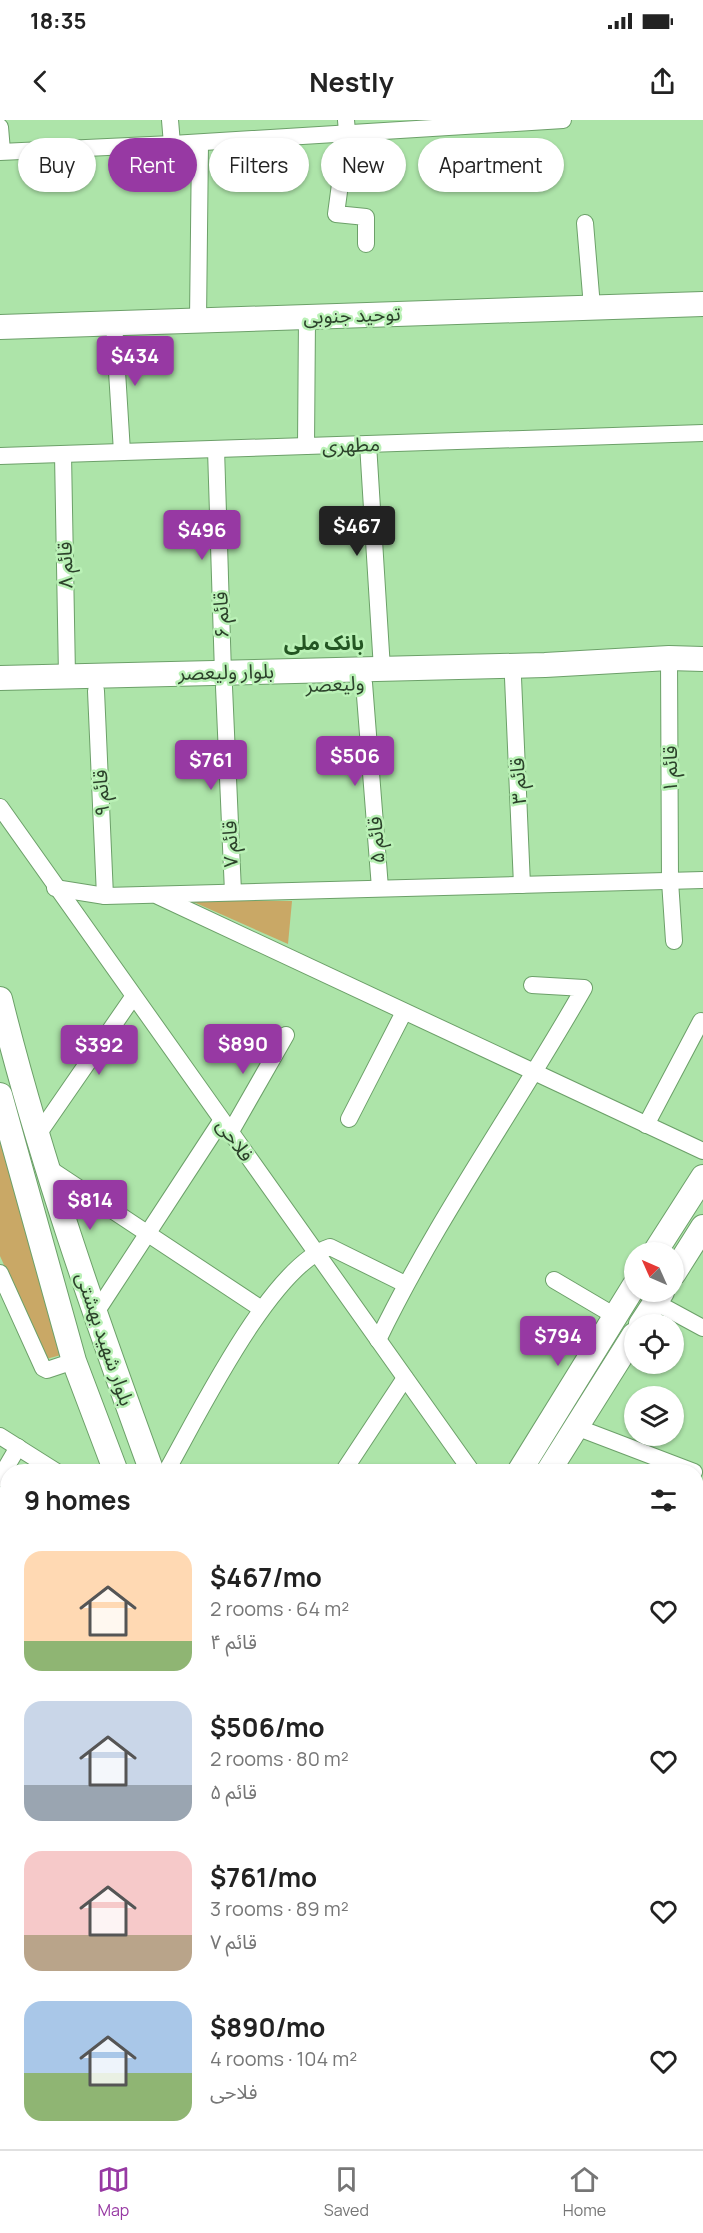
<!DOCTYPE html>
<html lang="en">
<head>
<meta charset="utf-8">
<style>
  body { margin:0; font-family:Manrope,"Noto Sans Arabic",sans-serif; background:#f6f6f6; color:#222; height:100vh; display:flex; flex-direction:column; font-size:22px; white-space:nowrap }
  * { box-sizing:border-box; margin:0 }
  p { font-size:20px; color:#767676 }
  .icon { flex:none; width:33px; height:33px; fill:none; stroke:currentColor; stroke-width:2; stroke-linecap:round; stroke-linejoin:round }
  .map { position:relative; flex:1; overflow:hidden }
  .sheet { position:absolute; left:0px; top:1344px; width:704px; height:686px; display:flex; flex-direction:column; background:#fff; border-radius:24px 24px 0 0; box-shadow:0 2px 4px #0004 }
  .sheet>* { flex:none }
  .top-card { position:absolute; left:18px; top:18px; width:668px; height:54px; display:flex; gap:12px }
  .needle { width:39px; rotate:315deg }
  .fabs { position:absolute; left:624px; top:1122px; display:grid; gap:12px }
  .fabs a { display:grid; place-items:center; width:60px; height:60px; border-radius:50%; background:#fff; box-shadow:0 2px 4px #0004; font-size:30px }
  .price { position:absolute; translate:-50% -51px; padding:0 14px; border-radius:6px; background:#9739a3; color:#fff; font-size:20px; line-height:39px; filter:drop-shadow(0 2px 3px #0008) }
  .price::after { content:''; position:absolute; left:50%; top:36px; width:18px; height:14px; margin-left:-9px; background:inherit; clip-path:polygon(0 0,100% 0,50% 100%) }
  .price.selected { background:#222; color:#fff }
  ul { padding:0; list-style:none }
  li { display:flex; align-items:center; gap:18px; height:150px; padding:0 24px }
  li span { display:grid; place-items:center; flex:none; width:168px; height:120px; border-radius:18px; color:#555 }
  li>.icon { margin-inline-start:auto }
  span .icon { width:72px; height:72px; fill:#fffc; stroke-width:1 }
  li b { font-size:26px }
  h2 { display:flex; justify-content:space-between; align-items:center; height:72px; padding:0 24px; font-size:26px }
  .tag { padding:0 21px; border-radius:27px; background:#fff; box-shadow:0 2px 4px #0004; font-size:21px; line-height:54px }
  .tag.selected { background:#9739a3; color:#fff }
  .status { display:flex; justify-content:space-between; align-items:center; height:42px; padding:0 30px; background:#fff; direction:ltr }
  .status svg { height:16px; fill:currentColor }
  header { display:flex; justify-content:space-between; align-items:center; height:78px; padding:0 24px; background:#fff; font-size:27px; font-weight:700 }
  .dock { display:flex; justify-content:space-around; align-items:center; height:84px; border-top:2px solid #e0e0e0; background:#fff; font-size:16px; color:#767676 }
  .dock a { display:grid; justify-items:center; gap:3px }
  .dock .selected { color:#9739a3 }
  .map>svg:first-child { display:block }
</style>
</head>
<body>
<div class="status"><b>18:35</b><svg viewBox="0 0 49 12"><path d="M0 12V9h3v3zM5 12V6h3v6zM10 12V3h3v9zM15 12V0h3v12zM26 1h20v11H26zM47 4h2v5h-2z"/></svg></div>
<header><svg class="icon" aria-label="back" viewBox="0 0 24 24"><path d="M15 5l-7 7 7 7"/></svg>Nestly<svg class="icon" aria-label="share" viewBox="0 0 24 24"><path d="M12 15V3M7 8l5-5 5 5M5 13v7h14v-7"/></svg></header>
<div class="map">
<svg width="703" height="2029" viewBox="0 0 703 2029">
  <rect width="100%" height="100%" fill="#ade4a9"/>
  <g fill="#c9a866">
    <polygon points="189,780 292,781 288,824"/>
    <polygon points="0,1022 65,1234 46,1239 0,1136"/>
  </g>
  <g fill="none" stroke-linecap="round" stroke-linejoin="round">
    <g stroke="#6ca069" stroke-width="18">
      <g id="street">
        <polyline points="170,0 172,24"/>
        <polyline points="346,0 347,12 336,94 366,97 366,124"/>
        <polyline points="0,7 2,31"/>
        <polyline points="0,32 172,24 563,0"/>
        <polyline points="585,103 592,187"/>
        <polyline points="198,200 200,23"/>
        <polyline points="114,203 122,332"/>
        <polyline points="368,324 382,549"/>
        <polyline points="306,326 307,197"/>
        <polyline points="216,329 223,553"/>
        <polyline points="63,334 67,556"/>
        <polyline points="0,336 703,313"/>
        <polyline points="669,538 670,761 674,821"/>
        <polyline points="513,558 522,765"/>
        <polyline points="364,563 380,768"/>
        <polyline points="224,567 233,772"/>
        <polyline points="96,571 105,776"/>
        <polyline points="0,687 472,1352"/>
        <polyline points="55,768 105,776 703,760"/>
        <polyline points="158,776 703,1031"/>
        <polyline points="349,999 404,892"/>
        <polyline points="646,1005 701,901"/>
        <polyline points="230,1013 286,915"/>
        <polyline points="37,1016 133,877"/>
        <polyline points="47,1047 260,1188"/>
        <polyline points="0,1153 43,1248 47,1250 74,1241"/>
        <polyline points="554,1160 615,1196"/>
        <polyline points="655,1182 703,1208"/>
        <polyline points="95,1194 221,1001"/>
        <path d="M378,1220C437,1098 517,986 584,868L532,865"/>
        <polyline points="576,1307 694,1352"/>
        <polyline points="0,1316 57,1352"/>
        <path d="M166,1352C198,1296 271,1145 330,1127L405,1164"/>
        <polyline points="343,1352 405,1258"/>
        <polyline points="0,1358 18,1327"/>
        <polyline points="0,1446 8,1451"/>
        <polyline points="0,1629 8,1616"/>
        <polyline points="696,1763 703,1776"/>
        <polyline points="0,1793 8,1791"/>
        <polyline points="696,1909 703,1898"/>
        <polyline points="0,1946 8,1943"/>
        <polyline points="174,2022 185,2029"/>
        <polyline points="483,2022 495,2029"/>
        <polyline points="626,2029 630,2022"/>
      </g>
    </g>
    <g stroke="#6ca069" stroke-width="26">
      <g id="secondary">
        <polyline points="0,207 703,184"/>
        <polyline points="0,558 545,545 669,538 703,539"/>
        <path d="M0,879C40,1040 95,1196 152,1352"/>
        <polyline points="0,975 74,1241 116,1352"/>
        <polyline points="655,1132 703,1057"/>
        <polyline points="674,1153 703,1107"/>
        <polyline points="641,1204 662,1172"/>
        <polyline points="519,1352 634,1166"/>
        <polyline points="548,1352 634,1215"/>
        <polyline points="696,1546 703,1542"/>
        <polyline points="0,1593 8,1598"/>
        <polyline points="405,2022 408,2029"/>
        <polyline points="433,2022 436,2029"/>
        <polyline points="92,2029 96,2022"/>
        <polyline points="121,2029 126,2022"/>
      </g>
    </g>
    <use href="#street" stroke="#fff" stroke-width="16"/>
    <use href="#secondary" stroke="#fff" stroke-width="24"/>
  </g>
  <g text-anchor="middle" stroke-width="5" stroke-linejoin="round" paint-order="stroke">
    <g font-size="20" fill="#2c422b" stroke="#baf1b6">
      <text transform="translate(352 195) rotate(-2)" y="7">توحید جنوبی</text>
      <text transform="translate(351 325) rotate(-2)" y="7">مطهری</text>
      <text transform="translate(65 445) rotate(-91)" y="7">قائم ۸</text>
      <text transform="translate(221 495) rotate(-92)" y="7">قائم ۶</text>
      <text transform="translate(226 552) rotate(-1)" y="7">بلوار ولیعصر</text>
      <text transform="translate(335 564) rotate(-2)" y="7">ولیعصر</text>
      <text transform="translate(670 649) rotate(-90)" y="7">قائم ۱</text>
      <text transform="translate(518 661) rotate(-93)" y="7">قائم ۳</text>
      <text transform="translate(101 673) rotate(-93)" y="7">قائم ۹</text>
      <text transform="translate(376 720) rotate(-94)" y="7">قائم ۵</text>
      <text transform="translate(230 724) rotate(-92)" y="7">قائم ۷</text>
      <text transform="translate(235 1020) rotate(54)" y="7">فلاحی</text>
      <text transform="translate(105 1219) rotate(71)" y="7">بلوار شهید بهشتی</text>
    </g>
    <g font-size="21" font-weight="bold" fill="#235522" stroke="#baf1b6">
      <text x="324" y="530">بانک ملی</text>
    </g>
  </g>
</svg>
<div class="fabs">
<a><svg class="needle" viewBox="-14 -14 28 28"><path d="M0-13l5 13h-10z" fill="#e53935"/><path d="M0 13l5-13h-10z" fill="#767676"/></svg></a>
<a><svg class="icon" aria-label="locate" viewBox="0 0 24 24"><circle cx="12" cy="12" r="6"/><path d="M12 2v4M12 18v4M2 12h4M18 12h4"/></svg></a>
<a><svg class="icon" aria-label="layers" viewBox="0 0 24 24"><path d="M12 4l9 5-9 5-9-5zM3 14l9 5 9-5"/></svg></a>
</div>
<b class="price" style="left:135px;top:267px">$434</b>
<b class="price selected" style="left:357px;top:437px">$467</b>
<b class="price" style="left:202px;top:441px">$496</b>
<b class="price" style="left:355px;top:667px">$506</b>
<b class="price" style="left:211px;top:671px">$761</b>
<b class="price" style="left:243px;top:955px">$890</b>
<b class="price" style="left:99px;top:956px">$392</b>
<b class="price" style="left:90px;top:1111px">$814</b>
<b class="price" style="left:558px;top:1247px">$794</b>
<div class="top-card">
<a class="tag">Buy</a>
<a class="tag selected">Rent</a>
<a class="tag">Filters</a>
<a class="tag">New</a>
<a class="tag">Apartment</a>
</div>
<section class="sheet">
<h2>9 homes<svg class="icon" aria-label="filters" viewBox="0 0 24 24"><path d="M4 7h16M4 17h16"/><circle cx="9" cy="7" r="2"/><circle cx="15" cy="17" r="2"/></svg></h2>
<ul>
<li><span style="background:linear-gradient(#ffd9b3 75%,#8fb573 0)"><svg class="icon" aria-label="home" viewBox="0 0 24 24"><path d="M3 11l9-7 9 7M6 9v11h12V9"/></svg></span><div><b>$467/mo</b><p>2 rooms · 64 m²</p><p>قائم ۴</p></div><svg class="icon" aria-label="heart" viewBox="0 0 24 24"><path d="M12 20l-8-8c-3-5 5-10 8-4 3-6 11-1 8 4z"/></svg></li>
<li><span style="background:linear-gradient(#c9d6e8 70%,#9aa5b1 0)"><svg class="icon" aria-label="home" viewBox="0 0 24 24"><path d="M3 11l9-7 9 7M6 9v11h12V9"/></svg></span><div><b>$506/mo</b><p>2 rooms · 80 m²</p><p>قائم ۵</p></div><svg class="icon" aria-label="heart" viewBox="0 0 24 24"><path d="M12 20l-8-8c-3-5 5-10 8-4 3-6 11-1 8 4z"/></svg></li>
<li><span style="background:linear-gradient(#f6c9c9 70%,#b9a48a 0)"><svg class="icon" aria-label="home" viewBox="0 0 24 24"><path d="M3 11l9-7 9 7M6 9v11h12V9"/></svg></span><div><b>$761/mo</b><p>3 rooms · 89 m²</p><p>قائم ۷</p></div><svg class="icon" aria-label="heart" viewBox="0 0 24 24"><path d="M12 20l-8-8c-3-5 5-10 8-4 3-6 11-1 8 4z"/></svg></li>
<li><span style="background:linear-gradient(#a9c7e8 60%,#8fb573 0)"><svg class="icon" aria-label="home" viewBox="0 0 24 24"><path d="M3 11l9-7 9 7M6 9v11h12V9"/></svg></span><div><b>$890/mo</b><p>4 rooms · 104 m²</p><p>فلاحی</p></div><svg class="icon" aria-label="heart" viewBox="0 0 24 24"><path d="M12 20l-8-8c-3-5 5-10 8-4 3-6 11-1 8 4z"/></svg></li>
</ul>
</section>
</div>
<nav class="dock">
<a class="selected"><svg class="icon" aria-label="map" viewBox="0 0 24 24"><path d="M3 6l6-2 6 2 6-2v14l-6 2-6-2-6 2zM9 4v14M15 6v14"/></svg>Map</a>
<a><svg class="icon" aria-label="saved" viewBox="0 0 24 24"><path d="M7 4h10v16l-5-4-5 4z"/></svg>Saved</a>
<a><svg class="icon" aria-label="home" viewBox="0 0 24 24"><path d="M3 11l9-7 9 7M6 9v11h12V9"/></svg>Home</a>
</nav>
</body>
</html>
